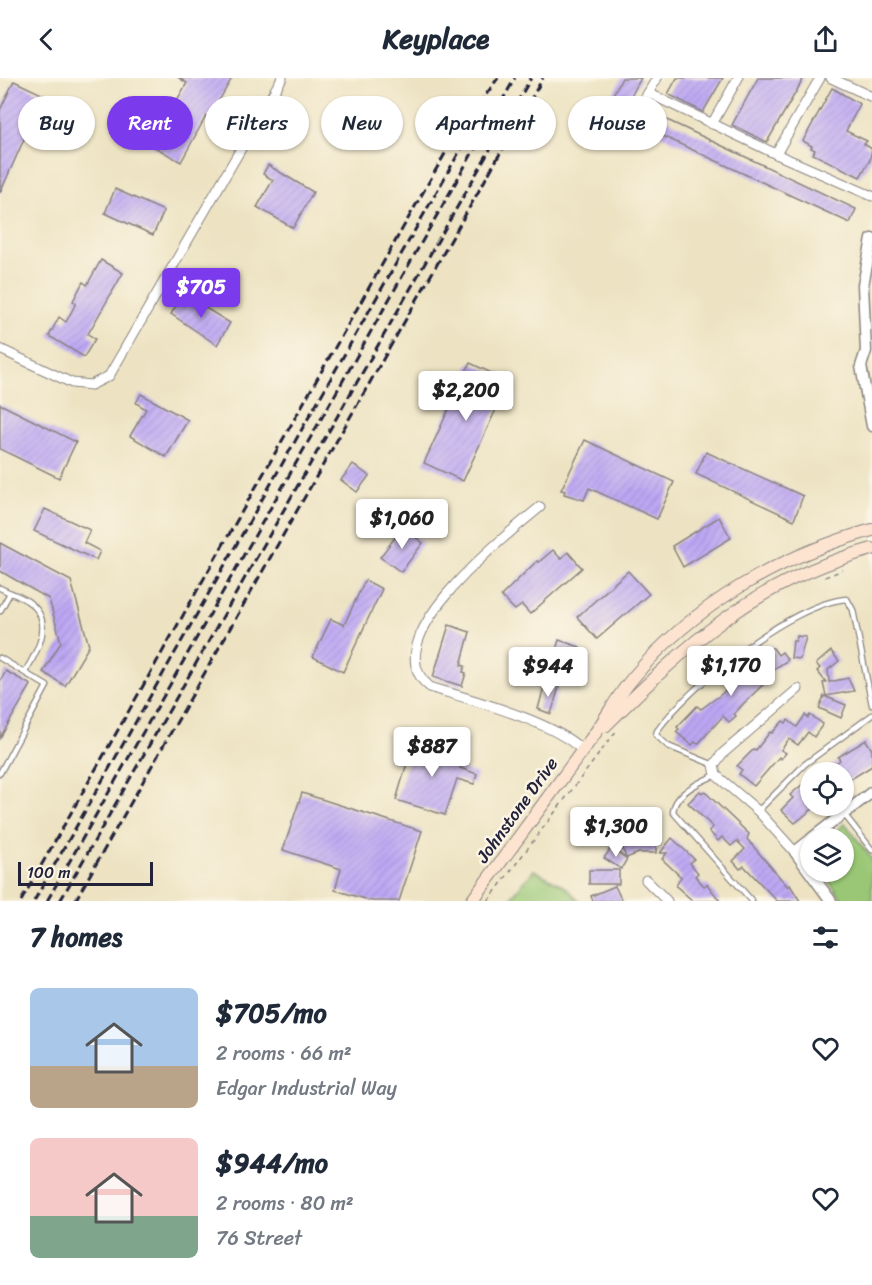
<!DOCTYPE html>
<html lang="en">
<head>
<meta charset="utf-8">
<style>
  body { margin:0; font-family:Sriracha,sans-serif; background:#f6f6f7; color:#1f2937; height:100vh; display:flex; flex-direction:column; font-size:22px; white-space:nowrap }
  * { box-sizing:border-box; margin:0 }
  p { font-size:20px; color:#747a83 }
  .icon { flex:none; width:33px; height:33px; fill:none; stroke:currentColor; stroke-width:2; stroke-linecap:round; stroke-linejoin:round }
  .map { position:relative; height:823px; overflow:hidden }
  .drawer { display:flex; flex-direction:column; background:#fff; flex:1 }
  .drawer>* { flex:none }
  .guide { position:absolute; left:18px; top:18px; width:837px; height:54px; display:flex; gap:12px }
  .controls { position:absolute; left:800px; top:684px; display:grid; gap:12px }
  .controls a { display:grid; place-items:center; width:54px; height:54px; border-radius:50%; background:#fff; box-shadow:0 2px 4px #0004; font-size:30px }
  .scale { position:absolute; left:18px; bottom:15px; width:135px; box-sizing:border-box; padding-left:6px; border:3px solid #22223b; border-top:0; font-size:16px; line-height:21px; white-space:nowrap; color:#22223b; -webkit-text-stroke:4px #fcf5e5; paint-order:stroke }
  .price { position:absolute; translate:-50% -51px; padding:0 14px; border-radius:6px; background:#fff; color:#222; font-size:20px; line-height:39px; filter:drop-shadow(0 2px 3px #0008) }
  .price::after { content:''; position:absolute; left:50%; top:36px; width:18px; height:14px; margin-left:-9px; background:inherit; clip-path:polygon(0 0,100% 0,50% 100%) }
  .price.on { background:#7c3aed; color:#fff }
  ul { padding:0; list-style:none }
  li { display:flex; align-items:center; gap:18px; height:150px; padding:0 30px }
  li span { display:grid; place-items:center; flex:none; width:168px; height:120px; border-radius:9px; color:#555 }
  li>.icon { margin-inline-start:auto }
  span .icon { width:72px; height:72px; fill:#fffc; stroke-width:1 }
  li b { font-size:26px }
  h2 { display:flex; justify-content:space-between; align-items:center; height:72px; padding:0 30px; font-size:26px }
  .chip { padding:0 21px; border-radius:27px; background:#fff; box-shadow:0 2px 4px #0004; font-size:21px; line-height:54px }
  .chip.on { background:#7c3aed; color:#fff }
  header { display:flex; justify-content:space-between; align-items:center; height:78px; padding:0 30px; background:#fff; font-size:27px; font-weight:800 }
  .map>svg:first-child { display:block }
</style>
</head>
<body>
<header><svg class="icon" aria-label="back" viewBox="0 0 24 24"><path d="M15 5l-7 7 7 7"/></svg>Keyplace<svg class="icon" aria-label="share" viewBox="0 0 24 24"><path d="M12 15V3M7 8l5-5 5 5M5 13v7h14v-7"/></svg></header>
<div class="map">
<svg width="872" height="823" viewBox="0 0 872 823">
  <defs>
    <pattern id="building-hatch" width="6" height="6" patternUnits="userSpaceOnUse" patternTransform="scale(1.5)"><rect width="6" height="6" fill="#bda7f4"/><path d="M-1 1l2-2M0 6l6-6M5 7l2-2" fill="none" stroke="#a28fd2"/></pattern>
  </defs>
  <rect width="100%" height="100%" fill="#fcf5e5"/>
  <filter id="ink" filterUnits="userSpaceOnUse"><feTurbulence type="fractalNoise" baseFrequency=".0167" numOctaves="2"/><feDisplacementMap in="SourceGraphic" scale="12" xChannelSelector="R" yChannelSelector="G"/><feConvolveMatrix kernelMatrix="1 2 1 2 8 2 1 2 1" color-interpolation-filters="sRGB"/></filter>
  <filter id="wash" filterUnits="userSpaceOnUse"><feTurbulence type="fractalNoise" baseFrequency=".008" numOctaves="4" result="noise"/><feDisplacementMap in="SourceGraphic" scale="24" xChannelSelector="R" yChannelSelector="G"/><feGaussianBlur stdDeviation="1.35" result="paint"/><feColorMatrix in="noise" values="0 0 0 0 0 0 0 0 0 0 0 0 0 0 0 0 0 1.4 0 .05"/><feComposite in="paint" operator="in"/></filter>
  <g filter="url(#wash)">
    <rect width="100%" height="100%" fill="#ede3c3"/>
    <g fill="#99c775" stroke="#5e7458" stroke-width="1.5">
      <polygon points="845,745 872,781 872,823 843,823 822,794 843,794 843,760 828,760"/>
      <polygon points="534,792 566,809 579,823 508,823"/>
    </g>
    <g id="blocks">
      <g fill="url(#building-hatch)">
        <polygon points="179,0 232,0 209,40 206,38 181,84 151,67 187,5"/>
        <polygon points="622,0 641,0 620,38 606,30"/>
        <polygon points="677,0 723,0 703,34 668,16"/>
        <polygon points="758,0 804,0 767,64 732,47"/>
        <polygon points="14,3 48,19 28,60 25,59 0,115 0,32"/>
        <polygon points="832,10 860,26 846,53 867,63 864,66 872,71 870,82 860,99 813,76 815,72 811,70 812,68 803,63"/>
        <polygon points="648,33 856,131 850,145 641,48"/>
        <polygon points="268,87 313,114 293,150 257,129 273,102 263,96"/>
        <polygon points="115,111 164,133 153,157 105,135"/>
        <polygon points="101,182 123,195 88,256 95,261 84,279 49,258 59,239 66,244 76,225 73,223 83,204 87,207"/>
        <polygon points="183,216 230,245 217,267 171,236"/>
        <polygon points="470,285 509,303 463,403 424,385"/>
        <polygon points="141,316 188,342 166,379 130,358 146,331 136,325"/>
        <polygon points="0,326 76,364 59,400 0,371"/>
        <polygon points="585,362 674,404 657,441 589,410 584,422 564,416 565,413 561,412"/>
        <polygon points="706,374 803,418 794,442 696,396"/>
        <polygon points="353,386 369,398 357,414 341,402"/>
        <polygon points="45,431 90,452 84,465 100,473 96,482 34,453"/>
        <polygon points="719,439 731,460 683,489 672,468"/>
        <polygon points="403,449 423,465 401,494 380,479"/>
        <polygon points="0,465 71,503 89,568 65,608 43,594 61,564 49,521 0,493"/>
        <polygon points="553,472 561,481 568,474 582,490 530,536 522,527 515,532 501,518 537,483 539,484"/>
        <polygon points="628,493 649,516 597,561 577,539"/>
        <polygon points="365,502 382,511 343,594 313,579 331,541 344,547"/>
        <polygon points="449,547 470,554 461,587 465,588 463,594 466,595 462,608 433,599"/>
        <polygon points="797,558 806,559 800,581 791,580 793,563 796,563"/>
        <polygon points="559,562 580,569 570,598 550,592"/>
        <polygon points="768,570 773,570 778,577 782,574 788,582 768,595 771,599 744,625 734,636 736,638 729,644 723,638 698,666 695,664 692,667 676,654 679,651 677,649 697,628 701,631 719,618 736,603 734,600"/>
        <polygon points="831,573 839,583 828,592 829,604 848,600 854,613 826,618 823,605 826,604 817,593 820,590 816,586"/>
        <polygon points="6,593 31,607 0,660 0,603"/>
        <polygon points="545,605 559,609 551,636 538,631"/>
        <polygon points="824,618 846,627 841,640 819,630"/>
        <polygon points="805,637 808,640 810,637 823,646 814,659 808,654 798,667 789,661 781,672 786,675 781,681 779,679 754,708 739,696 742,692 737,688 754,671 756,672 770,654 772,655 783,643 786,645 788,642 797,649"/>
        <polygon points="414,662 464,678 460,690 477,696 474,706 457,701 445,737 396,722"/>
        <polygon points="866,662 872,672 872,688 843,706 843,694 823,694 840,682 838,679"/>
        <polygon points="810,700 810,728 815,729 795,745 781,732 793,720 790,717"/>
        <polygon points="700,713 702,715 704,713 749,756 747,761 788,809 790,807 800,823 777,823 744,788 740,791 733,783 745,771 737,763 731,768 722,759 718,763 709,753 713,749 688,725"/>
        <polygon points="302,715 422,753 399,823 372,823 335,812 341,791 283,772"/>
        <polygon points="647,751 656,751 656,775 639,775 626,780 619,759 632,755 647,756"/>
        <polygon points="672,760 694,781 690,785 698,795 695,798 704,808 707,806 720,823 693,823 676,808 681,799 662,781 667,775 660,775"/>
        <polygon points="611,770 627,781 621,791 604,780"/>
        <rect x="589" y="792" width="30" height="14"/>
        <polygon points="615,808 622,823 593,823 591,818"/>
      </g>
    </g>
  </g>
  <g filter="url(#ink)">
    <use href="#blocks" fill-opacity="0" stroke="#88827f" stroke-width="1.5"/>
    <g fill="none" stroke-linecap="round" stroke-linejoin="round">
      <g stroke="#88827f" stroke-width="7">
        <g id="service">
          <path d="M0,510C9,515 22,518 30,525C55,544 37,574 25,594"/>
          <polyline points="0,533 10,515"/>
          <polyline points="0,580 47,608 0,695"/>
          <path d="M714,687L668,668L656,657L657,653C689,608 792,525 847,521L853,532L872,627"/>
          <path d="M716,697C701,703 674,716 673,734L752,823"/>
          <polyline points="758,733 805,686 872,637"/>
          <polyline points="844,736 872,772"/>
        </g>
      </g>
      <g stroke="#88827f" stroke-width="11">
        <g id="minor">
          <polyline points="831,0 872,19"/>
          <polyline points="648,15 776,76 872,118"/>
          <polyline points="637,34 657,0"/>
          <polyline points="712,46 738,0"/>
          <polyline points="776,76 820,0"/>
          <polyline points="0,271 72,305 91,307 109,298 282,0"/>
          <path d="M540,429C506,457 371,563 430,609C471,622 554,643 583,673"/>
          <polyline points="795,774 758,733 716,697 714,687 722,676 798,611"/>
          <polyline points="646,802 667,823"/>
        </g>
      </g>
      <g stroke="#88827f" stroke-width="13">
        <g id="tertiary">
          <polyline points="872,161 863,207 866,273 861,288 872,348"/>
          <polyline points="812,760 872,714"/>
          <polyline points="810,762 795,774 831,823"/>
        </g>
      </g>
      <g stroke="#88827f" stroke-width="14">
        <g id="secondary">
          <path d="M605,648C687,566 755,503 872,471"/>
          <path d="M472,823C511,770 549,718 588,665C604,645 615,621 632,601C694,526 780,478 872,452"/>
        </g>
      </g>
      <g stroke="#88827f" stroke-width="1.5" stroke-dasharray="4.5 4.5" stroke-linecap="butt">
        <polyline points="825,499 843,492"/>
        <polyline points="488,823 617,652"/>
      </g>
      <use href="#service" stroke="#fff" stroke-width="4.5"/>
      <use href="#minor" stroke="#fff" stroke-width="9"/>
      <use href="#tertiary" stroke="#fff" stroke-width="10"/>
      <use href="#secondary" stroke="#fde4d0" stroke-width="12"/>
      <g stroke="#22223b" stroke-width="3" stroke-dasharray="9 4.5" stroke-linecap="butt">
        <polyline points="21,823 451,65 498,0"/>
        <polyline points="34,823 482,34"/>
        <polyline points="47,823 515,0"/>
        <polyline points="60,823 531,0"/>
        <polyline points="75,823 543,0"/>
      </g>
    </g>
  </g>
  <g text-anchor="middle" stroke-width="5" stroke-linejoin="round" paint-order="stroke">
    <g font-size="18" fill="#22223b" stroke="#fcf5e5">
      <text transform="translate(517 732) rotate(-54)" y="6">Johnstone Drive</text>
    </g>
  </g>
</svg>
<div class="controls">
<a><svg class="icon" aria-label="locate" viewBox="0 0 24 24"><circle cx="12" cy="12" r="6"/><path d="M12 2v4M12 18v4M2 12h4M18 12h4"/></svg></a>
<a><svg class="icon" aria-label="layers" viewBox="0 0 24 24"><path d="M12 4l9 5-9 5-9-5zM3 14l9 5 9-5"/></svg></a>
</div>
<div class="scale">100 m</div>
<b class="price on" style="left:201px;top:241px">$705</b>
<b class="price" style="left:466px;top:344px">$2,200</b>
<b class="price" style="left:402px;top:472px">$1,060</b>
<b class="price" style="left:731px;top:619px">$1,170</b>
<b class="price" style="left:548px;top:620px">$944</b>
<b class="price" style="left:432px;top:700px">$887</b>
<b class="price" style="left:616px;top:780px">$1,300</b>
<div class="guide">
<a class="chip">Buy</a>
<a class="chip on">Rent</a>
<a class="chip">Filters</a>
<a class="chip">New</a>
<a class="chip">Apartment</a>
<a class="chip">House</a>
</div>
</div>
<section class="drawer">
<h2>7 homes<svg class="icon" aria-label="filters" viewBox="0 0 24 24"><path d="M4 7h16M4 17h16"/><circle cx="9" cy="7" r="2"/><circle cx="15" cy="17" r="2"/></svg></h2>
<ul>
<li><span style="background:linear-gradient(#a9c7e8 65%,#b9a48a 0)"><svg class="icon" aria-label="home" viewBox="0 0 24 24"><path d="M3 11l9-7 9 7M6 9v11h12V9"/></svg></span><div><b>$705/mo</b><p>2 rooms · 66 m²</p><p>Edgar Industrial Way</p></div><svg class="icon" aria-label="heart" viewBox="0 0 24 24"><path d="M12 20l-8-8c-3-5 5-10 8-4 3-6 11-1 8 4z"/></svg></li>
<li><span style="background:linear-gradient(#f6c9c9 65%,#7fa58c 0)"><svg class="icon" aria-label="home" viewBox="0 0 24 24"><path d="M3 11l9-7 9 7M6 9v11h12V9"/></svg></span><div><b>$944/mo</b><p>2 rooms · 80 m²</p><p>76 Street</p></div><svg class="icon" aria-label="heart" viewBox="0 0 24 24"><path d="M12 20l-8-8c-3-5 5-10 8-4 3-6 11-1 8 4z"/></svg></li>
</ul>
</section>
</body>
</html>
